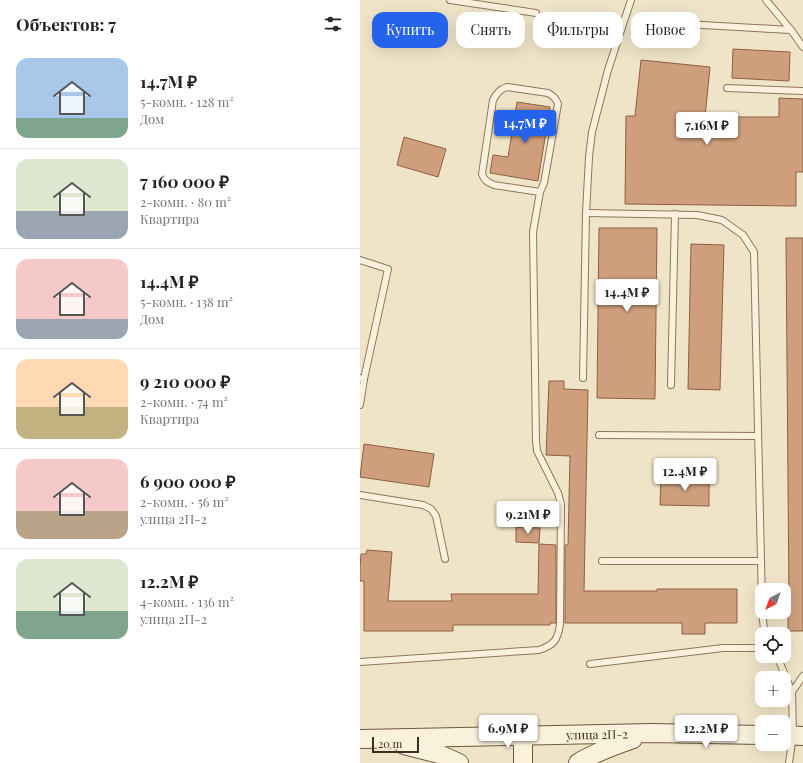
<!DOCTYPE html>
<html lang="ru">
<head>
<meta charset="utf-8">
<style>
  body { margin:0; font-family:"Playfair Display",serif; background:#f2f2f2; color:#222; height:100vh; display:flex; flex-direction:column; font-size:15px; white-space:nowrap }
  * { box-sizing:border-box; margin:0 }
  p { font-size:13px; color:#767676 }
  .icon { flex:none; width:22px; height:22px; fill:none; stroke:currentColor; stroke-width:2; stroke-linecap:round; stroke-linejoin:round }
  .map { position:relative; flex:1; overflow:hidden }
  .side { display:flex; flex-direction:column; background:#fff; width:360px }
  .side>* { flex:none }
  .top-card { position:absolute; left:12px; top:12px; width:371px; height:36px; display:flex; gap:8px }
  .needle { width:26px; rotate:221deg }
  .controls { position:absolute; left:395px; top:583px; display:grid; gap:8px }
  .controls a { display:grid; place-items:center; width:36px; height:36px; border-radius:8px; background:#fff; box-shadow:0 4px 16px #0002; font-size:20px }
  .scale { position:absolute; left:12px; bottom:10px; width:47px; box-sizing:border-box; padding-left:4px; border:2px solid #3d2e20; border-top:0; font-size:11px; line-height:14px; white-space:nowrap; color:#3d2e20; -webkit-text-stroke:3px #f7eed8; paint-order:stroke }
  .price { position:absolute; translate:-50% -34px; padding:0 9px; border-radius:4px; background:#fff; color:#222; font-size:13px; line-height:26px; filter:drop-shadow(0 1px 2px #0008) }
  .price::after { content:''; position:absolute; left:50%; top:24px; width:12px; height:9px; margin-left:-6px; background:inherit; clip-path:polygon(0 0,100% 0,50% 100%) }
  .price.selected { background:#2563eb; color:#fff }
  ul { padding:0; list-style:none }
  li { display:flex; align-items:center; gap:12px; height:100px; padding:0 16px }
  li+li { border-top:1px solid #e0e0e0 }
  li span { display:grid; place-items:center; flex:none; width:112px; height:80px; border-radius:12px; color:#555 }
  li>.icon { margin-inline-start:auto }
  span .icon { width:48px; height:48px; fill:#fffc; stroke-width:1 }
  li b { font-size:17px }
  h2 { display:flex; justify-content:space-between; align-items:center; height:48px; padding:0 16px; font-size:17px }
  .pill { padding:0 14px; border-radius:12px; background:#fff; box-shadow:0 4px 16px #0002; font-size:14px; line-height:36px }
  .pill.selected { background:#2563eb; color:#fff }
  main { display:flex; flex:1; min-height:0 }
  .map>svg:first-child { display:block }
</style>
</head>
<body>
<main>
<section class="side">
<h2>Объектов: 7<svg class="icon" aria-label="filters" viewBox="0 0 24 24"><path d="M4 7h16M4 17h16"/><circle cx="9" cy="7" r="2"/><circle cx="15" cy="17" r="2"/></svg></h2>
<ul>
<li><span style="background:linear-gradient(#a9c7e8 75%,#7fa58c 0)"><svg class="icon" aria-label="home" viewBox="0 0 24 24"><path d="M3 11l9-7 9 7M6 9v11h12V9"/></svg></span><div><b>14.7M ₽</b><p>5-комн. · 128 m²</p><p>Дом</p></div></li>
<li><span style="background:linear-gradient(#dfe7d0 65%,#9aa5b1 0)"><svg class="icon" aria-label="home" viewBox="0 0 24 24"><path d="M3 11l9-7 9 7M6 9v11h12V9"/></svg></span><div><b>7 160 000 ₽</b><p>2-комн. · 80 m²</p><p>Квартира</p></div></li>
<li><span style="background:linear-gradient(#f6c9c9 75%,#9aa5b1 0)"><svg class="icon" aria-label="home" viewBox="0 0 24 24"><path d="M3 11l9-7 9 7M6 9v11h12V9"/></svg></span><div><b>14.4M ₽</b><p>5-комн. · 138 m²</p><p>Дом</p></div></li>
<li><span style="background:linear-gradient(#ffd9b3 60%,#c2b280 0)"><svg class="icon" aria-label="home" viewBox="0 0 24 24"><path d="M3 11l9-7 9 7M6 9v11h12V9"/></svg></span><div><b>9 210 000 ₽</b><p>2-комн. · 74 m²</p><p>Квартира</p></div></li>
<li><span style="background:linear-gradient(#f6c9c9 65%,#b9a48a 0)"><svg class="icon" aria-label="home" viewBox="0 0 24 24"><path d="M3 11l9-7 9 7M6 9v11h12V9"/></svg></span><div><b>6 900 000 ₽</b><p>2-комн. · 56 m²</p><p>улица 2П-2</p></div></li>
<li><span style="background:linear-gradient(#dfe7d0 65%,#7fa58c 0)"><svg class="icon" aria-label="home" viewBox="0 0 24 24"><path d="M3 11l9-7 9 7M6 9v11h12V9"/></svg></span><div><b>12.2M ₽</b><p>4-комн. · 136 m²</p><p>улица 2П-2</p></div></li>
</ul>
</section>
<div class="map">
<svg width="443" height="763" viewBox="0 0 443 763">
  <rect width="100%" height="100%" fill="#f0e4c8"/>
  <g fill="#cf9f7d" stroke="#8d5f41">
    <polygon points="373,49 430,52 429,81 372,78"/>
    <polygon points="281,60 350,67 345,117 419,117 419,98 443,99 443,172 436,172 436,206 265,204 266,116 275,116"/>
    <polygon points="157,102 190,107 178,181 130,173 133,155 148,157"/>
    <polygon points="44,137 86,149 78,177 37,165"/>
    <polygon points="239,228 297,228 295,399 237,398"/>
    <polygon points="426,238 443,238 443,631 428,631 428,602 429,602"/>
    <polygon points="331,244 364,245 360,390 328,389"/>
    <polygon points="189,381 204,381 204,389 228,390 224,591 297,591 297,589 377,589 377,623 345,623 345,634 322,634 322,623 205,623 205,545 208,545 210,456 186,455"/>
    <polygon points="4,444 74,454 69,487 0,477"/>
    <polygon points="301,477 349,478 349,506 300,505"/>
    <polygon points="156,527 180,528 179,543 156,542"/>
    <polygon points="179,544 196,545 196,623 190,623 190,625 93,625 93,631 4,631 4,581 0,581 0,568 1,554 6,554 7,550 32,552 28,601 92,601 91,594 178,594"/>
  </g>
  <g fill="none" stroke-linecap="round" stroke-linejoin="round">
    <g stroke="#8d765c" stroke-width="8">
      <g id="service">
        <polyline points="90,0 176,13"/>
        <polyline points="406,0 431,30"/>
        <polyline points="324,24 431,30 443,47"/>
        <polyline points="367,88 443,91"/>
        <polyline points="226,213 337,215 362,220 383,235 394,252 402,605"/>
        <polyline points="0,260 28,269 4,379"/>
        <polyline points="0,378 4,379 0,405"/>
        <polyline points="223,378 226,213 229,157 232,132 248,70 271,0"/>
        <polyline points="311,385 315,214"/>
        <polyline points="239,435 398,436"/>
        <polyline points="0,495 63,505 71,509 76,516 85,559"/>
        <polyline points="242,561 401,561"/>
        <polyline points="402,612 404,629 407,634"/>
        <polyline points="417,656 432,692"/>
        <path d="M0,662L179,650C194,645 198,640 200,624L201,504L198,493L177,451L176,441L173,232L180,192L184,183L198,104C196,98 193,96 188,93L147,87C140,89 137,93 133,100L122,174C124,180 127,182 134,185L180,192"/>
        <polyline points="230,664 363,648 402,648"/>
        <polyline points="429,763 433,735 432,692 443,676"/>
      </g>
    </g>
    <g stroke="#6f573f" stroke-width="20">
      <g id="secondary">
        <polyline points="424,735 443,736"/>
        <polyline points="163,736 163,763"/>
        <polyline points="0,739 291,733 402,735"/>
        <polyline points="44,745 79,754 99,763"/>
        <path d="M218,763C235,752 254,746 273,739"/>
      </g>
    </g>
    <use href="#service" stroke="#faf1dc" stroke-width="6"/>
    <use href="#secondary" stroke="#faf1dc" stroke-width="18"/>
  </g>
  <g text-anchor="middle" stroke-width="3.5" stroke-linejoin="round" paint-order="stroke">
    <g font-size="12" fill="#3d2e20" stroke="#f7eed8">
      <text transform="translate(237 735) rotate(-1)" y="4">улица 2П-2</text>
    </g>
  </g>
</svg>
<div class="controls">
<a><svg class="needle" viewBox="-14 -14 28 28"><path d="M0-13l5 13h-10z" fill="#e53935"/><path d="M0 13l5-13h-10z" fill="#767676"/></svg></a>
<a><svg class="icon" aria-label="locate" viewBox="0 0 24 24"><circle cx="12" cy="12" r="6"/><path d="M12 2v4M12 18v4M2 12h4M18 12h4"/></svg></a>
<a>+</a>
<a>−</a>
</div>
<div class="scale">20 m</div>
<b class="price selected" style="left:165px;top:144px">14.7M ₽</b>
<b class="price" style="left:347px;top:146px">7.16M ₽</b>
<b class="price" style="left:267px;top:313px">14.4M ₽</b>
<b class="price" style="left:325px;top:492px">12.4M ₽</b>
<b class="price" style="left:168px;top:535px">9.21M ₽</b>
<b class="price" style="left:148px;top:749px">6.9M ₽</b>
<b class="price" style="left:346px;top:749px">12.2M ₽</b>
<div class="top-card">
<a class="pill selected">Купить</a>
<a class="pill">Снять</a>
<a class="pill">Фильтры</a>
<a class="pill">Новое</a>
</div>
</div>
</main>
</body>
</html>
